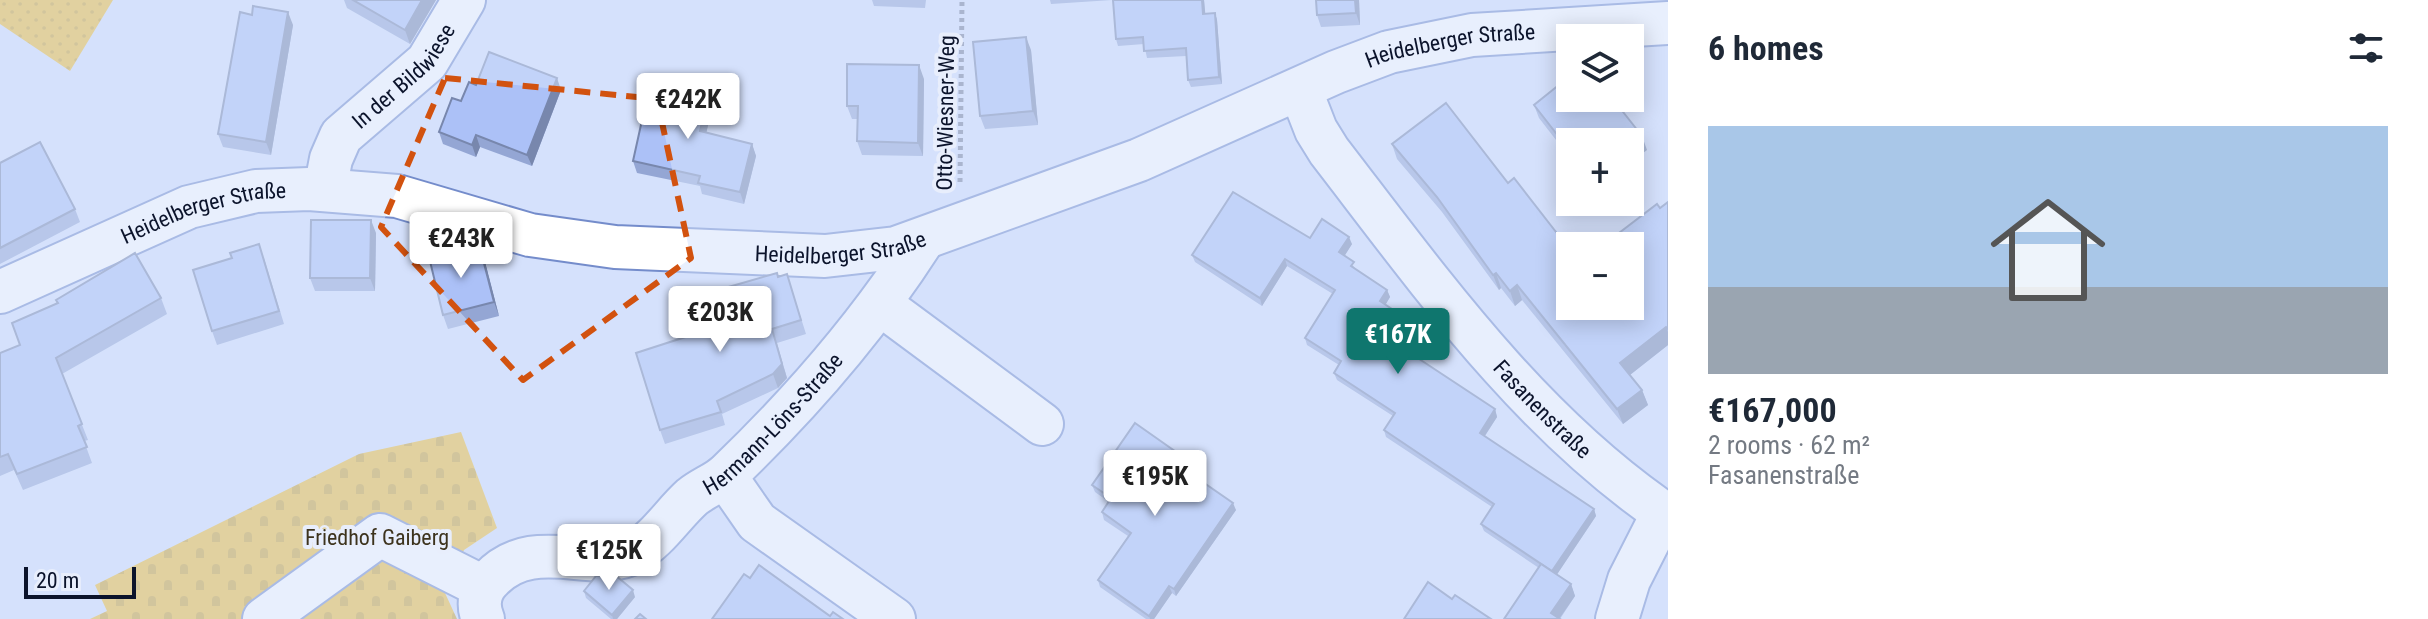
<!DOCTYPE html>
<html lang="en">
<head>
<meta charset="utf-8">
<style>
  body { margin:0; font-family:"Roboto Condensed",sans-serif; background:#f2f2f3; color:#1f2937; height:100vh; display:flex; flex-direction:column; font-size:30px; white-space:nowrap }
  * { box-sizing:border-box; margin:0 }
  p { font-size:26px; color:#747a83 }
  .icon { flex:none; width:44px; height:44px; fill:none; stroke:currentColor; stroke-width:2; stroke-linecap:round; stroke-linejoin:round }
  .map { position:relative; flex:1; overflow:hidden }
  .drawer { display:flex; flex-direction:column; background:#fff; width:760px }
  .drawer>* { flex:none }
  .controls { position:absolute; left:1556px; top:24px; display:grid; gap:16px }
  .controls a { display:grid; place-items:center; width:88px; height:88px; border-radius:0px; background:#fff; box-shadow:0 4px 20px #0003; font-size:40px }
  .scale { position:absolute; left:24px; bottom:20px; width:112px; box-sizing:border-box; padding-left:8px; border:4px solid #0b132b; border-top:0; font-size:22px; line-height:28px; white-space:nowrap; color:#0b132b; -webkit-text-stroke:6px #e8eefc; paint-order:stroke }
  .price { position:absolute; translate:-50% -68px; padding:0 18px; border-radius:8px; background:#fff; color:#222; font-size:26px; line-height:52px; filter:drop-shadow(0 2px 4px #0008) }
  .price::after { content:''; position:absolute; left:50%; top:48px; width:24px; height:18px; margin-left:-12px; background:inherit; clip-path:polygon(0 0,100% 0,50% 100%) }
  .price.on { background:#0f766e; color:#fff }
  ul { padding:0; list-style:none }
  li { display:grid; align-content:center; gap:16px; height:424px; padding:0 40px }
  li+li { border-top:2px solid #e0e1e3 }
  li span { display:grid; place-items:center; height:248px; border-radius:0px; color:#555 }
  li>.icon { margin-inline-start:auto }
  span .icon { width:144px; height:144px; fill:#fffc; stroke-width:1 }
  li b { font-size:34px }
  h2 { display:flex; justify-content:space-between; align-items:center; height:96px; padding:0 40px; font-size:34px }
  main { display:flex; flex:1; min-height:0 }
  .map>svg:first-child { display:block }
</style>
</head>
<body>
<main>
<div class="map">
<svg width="1668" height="619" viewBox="0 0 1668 619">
  <defs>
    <pattern id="grass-dots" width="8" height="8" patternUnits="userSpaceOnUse" patternTransform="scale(2)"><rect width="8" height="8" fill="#efbd31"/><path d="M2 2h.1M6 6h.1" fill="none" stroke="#cca22c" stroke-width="1.8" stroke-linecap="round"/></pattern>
    <pattern id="cemetery-stones" width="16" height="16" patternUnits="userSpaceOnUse" patternTransform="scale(2)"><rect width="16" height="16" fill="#efbd31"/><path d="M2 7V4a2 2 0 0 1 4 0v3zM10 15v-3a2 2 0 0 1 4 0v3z" fill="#cca22c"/></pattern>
  </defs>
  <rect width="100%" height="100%" fill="#d5e1fc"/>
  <polygon fill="url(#grass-dots)" points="0,0 113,0 70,71 0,24"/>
  <polygon fill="url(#cemetery-stones)" points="461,432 497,528 464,550 445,593 457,619 90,619 107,611 95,585 359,454"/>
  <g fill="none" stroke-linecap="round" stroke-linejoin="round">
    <g stroke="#748ccb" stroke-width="46">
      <g id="minor">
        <path id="s1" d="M1300,89L1316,130L1329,151C1430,282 1529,422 1668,516"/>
        <path id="s2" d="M325,190L331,159L341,136L427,62L464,0"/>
        <path id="s3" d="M0,292L189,207L256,191L309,189L397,196L530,235L615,247L825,256L896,248L1139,160L1336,72L1389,52L1472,35L1668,23"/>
        <polyline points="880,304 1042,424"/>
        <polyline points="725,476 757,522 894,619"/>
        <polyline points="264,619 380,535 483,587"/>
        <path id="s4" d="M483,619C477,605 479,591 490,580C533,533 594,575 635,552C658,539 673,514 692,497C703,488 718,483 728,473C802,402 868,326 923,240"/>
        <polyline points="1617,619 1629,580 1663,513"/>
      </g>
    </g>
    <polyline stroke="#757f99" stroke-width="5" stroke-dasharray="4 4" stroke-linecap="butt" points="960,182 962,0"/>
    <use href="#minor" stroke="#fff" stroke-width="42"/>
  </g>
  <g fill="#94a6d4">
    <polygon points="344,0 436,0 410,44 347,8"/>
    <polygon points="872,0 926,0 925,8 874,6"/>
    <polygon points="1050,0 1112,0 1051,4"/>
    <polygon points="1204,0 1205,14 1215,13 1217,20 1222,84 1191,87 1188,80 1186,56 1147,58 1144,44 1118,46 1116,39"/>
    <polygon points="1316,0 1359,0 1360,25 1321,27 1317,15"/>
    <polygon points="252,15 293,25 271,155 223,147 218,134"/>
    <polygon points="1031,50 1038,125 985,129 980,116"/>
    <polygon points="924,79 923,156 862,155 857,141 858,119 852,119 847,106"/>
    <polygon points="476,85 561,90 532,166 480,147 476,157 443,144 439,132 461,101"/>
    <polygon points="1534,105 1647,150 1570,142 1570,158 1539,118"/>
    <polygon points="712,108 706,133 752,144 756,156 744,204 702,194 700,186 637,173 633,161"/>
    <polygon points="1392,144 1570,306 1660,208 1668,202 1668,345 1630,375 1642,390 1648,405 1623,424 1522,300 1515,306 1501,288 1499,290 1442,212 1397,159"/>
    <polygon points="0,163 75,209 80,222 0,264"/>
    <polygon points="376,233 375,291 315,291 310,278"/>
    <polygon points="1310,238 1352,244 1344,256 1356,269 1387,290 1390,297 1385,305 1419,332 1406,351 1495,409 1497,417 1485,436 1594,509 1596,516 1557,574 1571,584 1575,596 1560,619 1539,568 1484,531 1481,524 1492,507 1386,437 1384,430 1393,416 1337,380 1334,373 1339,365 1307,345 1305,338 1333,294 1287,266 1262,306 1195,262 1192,255"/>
    <polygon points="479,244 484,258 499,316 448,329 443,315"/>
    <polygon points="264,258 284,324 217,345 212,331"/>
    <polygon points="787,274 806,334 777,343 787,378 778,388 722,414 725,425 665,444 660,430 735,321 778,277"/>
    <polygon points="161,298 167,314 62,374 88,440 84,441 92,463 23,490 14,470 0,476 0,353 20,345 57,303 56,300"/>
    <polygon points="1189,461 1192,468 1189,472 1236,510 1176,596 1172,593 1154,619 1146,619 1100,587 1098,580 1128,536 1104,520 1102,512 1109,502 1095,492 1092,485"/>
    <polygon points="584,591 635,597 617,619 611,619 586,598"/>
  </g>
  <g fill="#7887ad">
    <polygon points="422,0 436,0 410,44 405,30"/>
    <polygon points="1202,0 1204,0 1206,21 1203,14"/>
    <polygon points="1355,0 1359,0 1360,25 1356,13"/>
    <polygon points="288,12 293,25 271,155 266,142"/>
    <polygon points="1215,13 1217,20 1222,84 1219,77"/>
    <polygon points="1026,37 1031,50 1038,125 1033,111"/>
    <polygon points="919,65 924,79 923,156 918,143"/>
    <polygon points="557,78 561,90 532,166 527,155"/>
    <polygon points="708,97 712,108 704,143 700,131"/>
    <polygon points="476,135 480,147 476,157 472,145"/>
    <polygon points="1642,136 1647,150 1630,163 1630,146"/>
    <polygon points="752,144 756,156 744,204 740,192"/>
    <polygon points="371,220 376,233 375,291 370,278"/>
    <polygon points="1349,237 1352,244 1342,260 1339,252"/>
    <polygon points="479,244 484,258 499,316 494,302"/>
    <polygon points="1285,259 1287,266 1262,306 1260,298"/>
    <polygon points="1496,273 1501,288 1499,290 1493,275"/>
    <polygon points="1517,285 1522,300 1515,306 1510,291"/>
    <polygon points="1387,290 1390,297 1383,309 1380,301"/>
    <polygon points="1416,325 1419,332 1404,355 1401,347"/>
    <polygon points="1666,327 1668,332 1668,345 1626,378 1620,363"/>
    <polygon points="772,329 787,378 778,388 773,374"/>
    <polygon points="1642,390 1648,405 1623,424 1617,409"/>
    <polygon points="1495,409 1497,417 1482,440 1480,433"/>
    <polygon points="1189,461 1192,468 1186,476 1184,469"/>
    <polygon points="1233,503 1236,510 1176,596 1174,589"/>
    <polygon points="1594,509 1596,516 1554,579 1552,571"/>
    <polygon points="1571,584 1575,596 1559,619 1551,613"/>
    <polygon points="1169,586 1172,593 1154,619 1150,619 1149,616"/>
    <polygon points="633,590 635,597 617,619 613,619 612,615"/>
  </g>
  <g fill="#acc1f7" stroke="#7887ad" stroke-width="2">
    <polygon points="353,0 422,0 405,30"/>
    <polygon points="1113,0 1202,0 1203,14 1215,13 1219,77 1188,80 1186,48 1144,51 1143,37 1116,39"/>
    <polygon points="1316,0 1355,0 1356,13 1317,15"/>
    <polygon points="253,6 288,12 266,142 218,134 240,12 252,15"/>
    <polygon points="1026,37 1033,111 980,116 973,42"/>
    <polygon points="489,52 557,78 527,155 476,135 472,145 439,132 452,98 461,101 469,82 476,85"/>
    <polygon points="847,64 919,65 918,143 857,141 858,106 847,106"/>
    <polygon points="1570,76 1570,98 1612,98 1642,136 1630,146 1630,142 1570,142 1570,151 1534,105"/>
    <polygon points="650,84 708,97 700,131 752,144 740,192 698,183 700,176 633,161"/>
    <polygon points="1446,103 1508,183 1514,178 1570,250 1570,306 1630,306 1630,246 1602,246 1657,204 1660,208 1668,202 1668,329 1666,327 1620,363 1642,390 1617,409 1517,285 1510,291 1496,273 1493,275 1437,197 1392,144"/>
    <polygon points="40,142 75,209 0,248 0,163"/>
    <polygon points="1233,192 1310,238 1322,219 1349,237 1339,252 1354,262 1351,266 1387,290 1380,301 1416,325 1401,347 1495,409 1480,433 1594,509 1552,571 1481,524 1494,504 1384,430 1395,413 1334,373 1341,361 1305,338 1335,290 1285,259 1260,298 1192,255"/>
    <polygon points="311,220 371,220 370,278 310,278"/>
    <polygon points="259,244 279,311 212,331 193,270 232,258 230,253"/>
    <polygon points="479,244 494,302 443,315 429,257"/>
    <polygon points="135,253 161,298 56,358 82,424 78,426 87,447 17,474 8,454 0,457 0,353 20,345 12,323 58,303 56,300"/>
    <polygon points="777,273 778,277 787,274 801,320 772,329 782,364 773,374 717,401 721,412 660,430 636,353 735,321 725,288"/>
    <polygon points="1135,423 1189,461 1184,469 1233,503 1174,589 1169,586 1149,616 1098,580 1131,533 1102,512 1111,498 1092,485"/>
    <polygon points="1541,564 1571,584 1551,613 1560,619 1504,619"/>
    <polygon points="759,565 830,616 833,612 843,619 712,619 744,574 750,578"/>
    <polygon points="615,575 633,590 612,615 584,591 596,576"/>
    <polygon points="1428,582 1452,599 1455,595 1491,619 1404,619"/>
    <polygon points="640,614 646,619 635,619"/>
  </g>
  <path d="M0 0H1668V619H0ZM445,78L657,99L691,258L523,380L381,227Z" fill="#d5e1fc" fill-opacity=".55" fill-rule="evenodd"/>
  <path fill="none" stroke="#d2520f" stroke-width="6" stroke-dasharray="16 10" stroke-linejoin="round" d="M445,78L657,99L691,258L523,380L381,227Z"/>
  <g text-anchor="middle" stroke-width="8" stroke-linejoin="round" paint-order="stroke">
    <g font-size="22" fill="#0b132b" stroke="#e8eefc">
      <text dy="8" stroke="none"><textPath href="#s3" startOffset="1516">Heidelberger Straße</textPath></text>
      <text dy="8" stroke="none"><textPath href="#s2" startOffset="144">In der Bildwiese</textPath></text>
      <text transform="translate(945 113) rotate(-89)" y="8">Otto-Wiesner-Weg</text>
      <text dy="8" stroke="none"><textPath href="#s3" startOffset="220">Heidelberger Straße</textPath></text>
      <text dy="8" stroke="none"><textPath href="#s3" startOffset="868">Heidelberger Straße</textPath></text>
      <text dy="8" stroke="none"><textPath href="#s1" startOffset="404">Fasanenstraße</textPath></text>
      <text dy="8" stroke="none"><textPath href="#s4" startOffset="384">Hermann-Löns-Straße</textPath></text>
    </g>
    <g font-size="22" fill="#3d331d" stroke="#e8eefc">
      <text x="377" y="545">Friedhof Gaiberg</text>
    </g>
  </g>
</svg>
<div class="controls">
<a><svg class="icon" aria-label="layers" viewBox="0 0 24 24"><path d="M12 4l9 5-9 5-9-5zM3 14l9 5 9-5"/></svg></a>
<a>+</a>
<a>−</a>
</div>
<div class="scale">20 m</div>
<b class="price" style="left:688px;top:141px">€242K</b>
<b class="price" style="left:461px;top:280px">€243K</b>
<b class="price" style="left:720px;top:354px">€203K</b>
<b class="price on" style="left:1398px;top:376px">€167K</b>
<b class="price" style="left:1155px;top:518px">€195K</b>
<b class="price" style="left:609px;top:592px">€125K</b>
</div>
<section class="drawer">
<h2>6 homes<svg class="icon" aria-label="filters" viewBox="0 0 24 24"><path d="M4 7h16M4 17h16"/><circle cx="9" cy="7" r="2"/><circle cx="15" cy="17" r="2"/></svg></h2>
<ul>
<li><span style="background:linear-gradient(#a9c7e8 65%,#9aa5b1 0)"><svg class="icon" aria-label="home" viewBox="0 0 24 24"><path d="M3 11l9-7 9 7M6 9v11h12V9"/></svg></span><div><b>€167,000</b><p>2 rooms · 62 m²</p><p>Fasanenstraße</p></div></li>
</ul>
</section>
</main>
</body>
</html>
